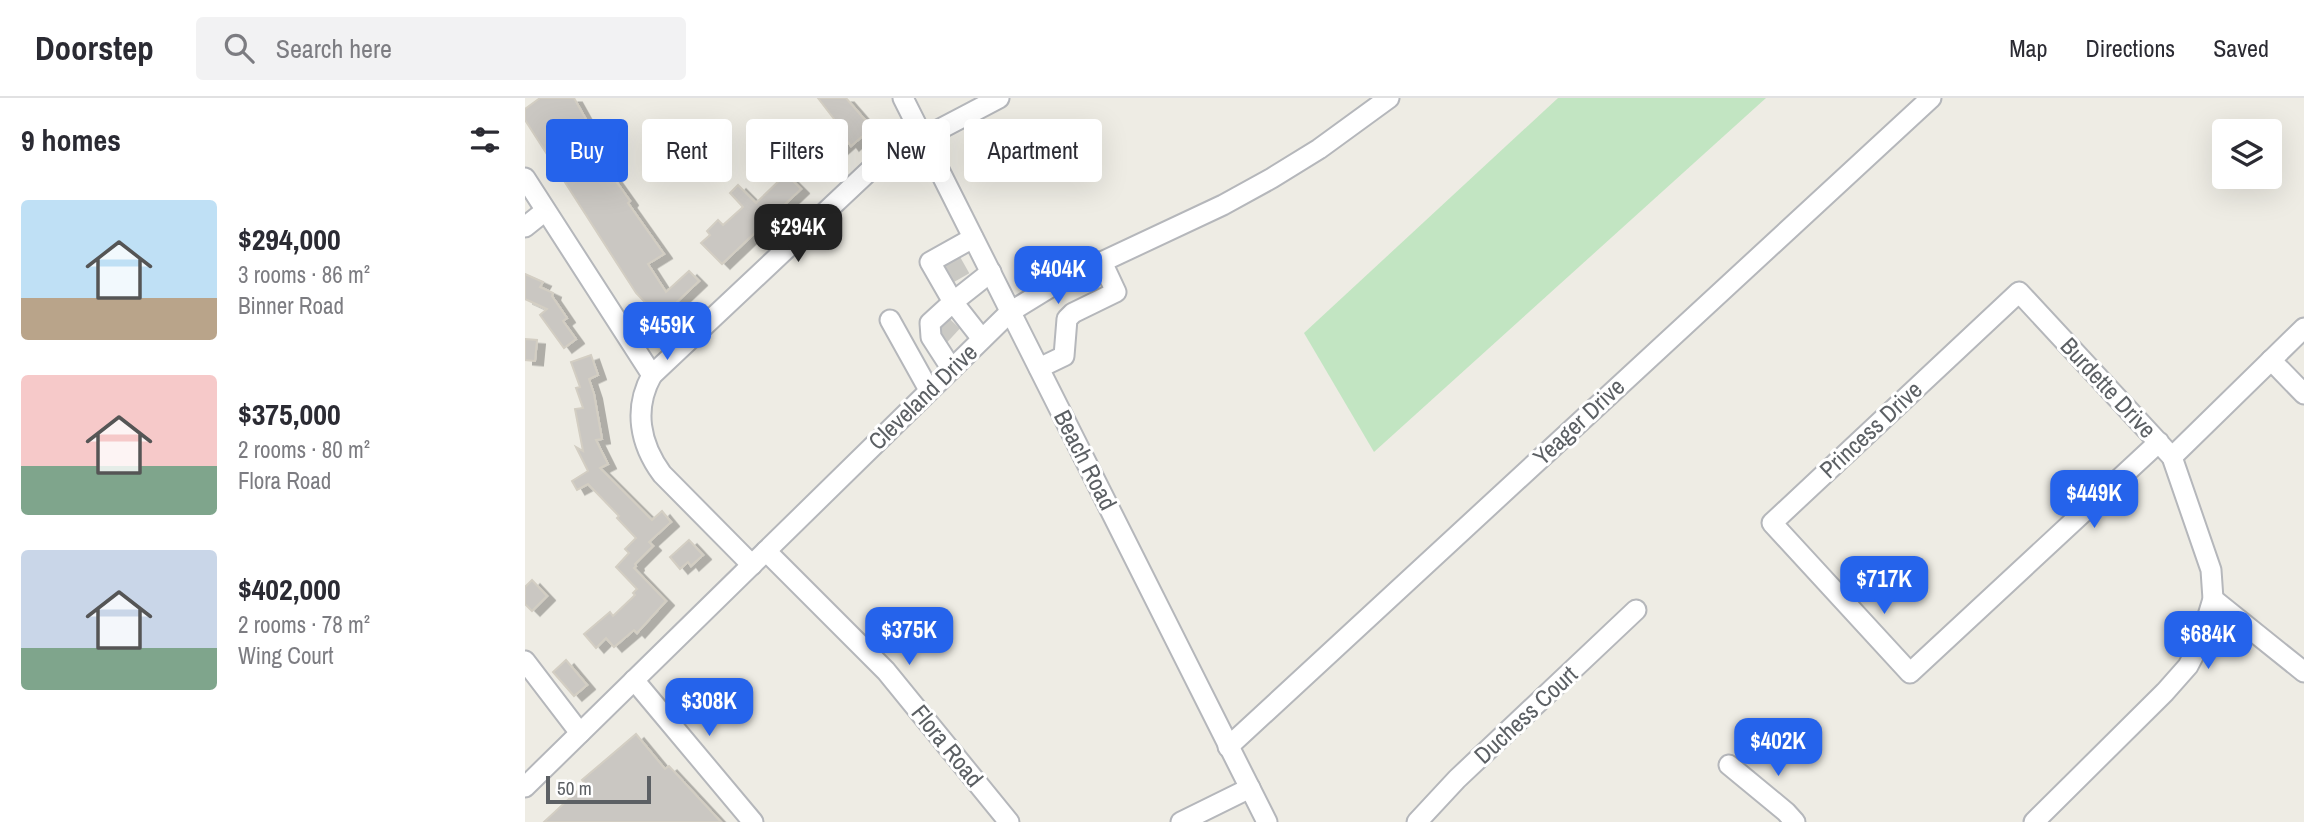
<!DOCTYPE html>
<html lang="en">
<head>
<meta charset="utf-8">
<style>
  body { margin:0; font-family:"Archivo Narrow",sans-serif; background:#f2f2f3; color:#2b2b33; height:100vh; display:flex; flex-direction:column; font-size:26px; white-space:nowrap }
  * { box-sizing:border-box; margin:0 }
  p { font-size:23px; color:#7c7c81 }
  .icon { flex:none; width:38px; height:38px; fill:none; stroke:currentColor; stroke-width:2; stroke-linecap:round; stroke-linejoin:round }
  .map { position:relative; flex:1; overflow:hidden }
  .side { display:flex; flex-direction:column; background:#fff; width:525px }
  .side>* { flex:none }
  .guide { position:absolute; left:21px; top:21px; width:665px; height:63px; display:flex; gap:14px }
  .fabs { position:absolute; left:1687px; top:21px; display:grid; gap:14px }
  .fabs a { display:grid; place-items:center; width:70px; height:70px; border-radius:7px; background:#fff; box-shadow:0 7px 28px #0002; font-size:35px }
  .scale { position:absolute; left:21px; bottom:18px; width:105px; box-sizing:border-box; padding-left:7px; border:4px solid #5c6064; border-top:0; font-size:19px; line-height:24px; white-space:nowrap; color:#5c6064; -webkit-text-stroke:5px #fff; paint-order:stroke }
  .price { position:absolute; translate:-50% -60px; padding:0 16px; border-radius:14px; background:#2563eb; color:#fff; font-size:23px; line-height:46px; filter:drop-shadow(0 2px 4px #0008) }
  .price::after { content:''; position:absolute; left:50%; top:42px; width:21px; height:16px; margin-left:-10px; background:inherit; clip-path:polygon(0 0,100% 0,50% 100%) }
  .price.active { background:#222; color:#fff }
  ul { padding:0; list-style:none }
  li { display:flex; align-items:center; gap:21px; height:175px; padding:0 21px }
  li span { display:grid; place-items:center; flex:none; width:196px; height:140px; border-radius:7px; color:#555 }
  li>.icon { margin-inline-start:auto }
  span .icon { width:84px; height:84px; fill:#fffc; stroke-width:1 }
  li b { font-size:30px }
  h2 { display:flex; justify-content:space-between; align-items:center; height:84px; padding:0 21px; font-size:30px }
  .tag { padding:0 24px; border-radius:7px; background:#fff; box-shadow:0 7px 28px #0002; font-size:24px; line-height:63px }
  .tag.active { background:#2563eb; color:#fff }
  header { display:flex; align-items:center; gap:42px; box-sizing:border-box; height:98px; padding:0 35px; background:#fff; border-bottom:2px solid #e1e1e2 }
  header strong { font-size:33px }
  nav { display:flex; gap:38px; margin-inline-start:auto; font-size:24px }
  .search { width:490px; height:63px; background:#f2f2f3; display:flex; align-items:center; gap:18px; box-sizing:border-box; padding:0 24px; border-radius:7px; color:#7c7c81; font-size:26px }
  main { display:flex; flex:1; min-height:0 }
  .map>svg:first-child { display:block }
</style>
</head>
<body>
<header>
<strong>Doorstep</strong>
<div class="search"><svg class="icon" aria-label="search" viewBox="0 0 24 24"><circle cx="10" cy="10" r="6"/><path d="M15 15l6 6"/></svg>Search here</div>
<nav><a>Map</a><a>Directions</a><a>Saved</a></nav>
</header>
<main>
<section class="side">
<h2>9 homes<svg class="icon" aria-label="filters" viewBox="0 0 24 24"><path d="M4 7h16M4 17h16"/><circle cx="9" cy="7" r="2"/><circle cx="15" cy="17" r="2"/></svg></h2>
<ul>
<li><span style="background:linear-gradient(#bfe0f5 70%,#b9a48a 0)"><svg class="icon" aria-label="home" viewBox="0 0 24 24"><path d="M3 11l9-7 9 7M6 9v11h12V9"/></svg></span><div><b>$294,000</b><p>3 rooms · 86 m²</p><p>Binner Road</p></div></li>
<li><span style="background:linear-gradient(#f6c9c9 65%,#7fa58c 0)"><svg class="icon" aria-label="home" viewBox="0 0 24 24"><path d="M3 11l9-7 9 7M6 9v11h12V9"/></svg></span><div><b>$375,000</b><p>2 rooms · 80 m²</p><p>Flora Road</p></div></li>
<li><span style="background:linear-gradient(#c9d6e8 70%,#7fa58c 0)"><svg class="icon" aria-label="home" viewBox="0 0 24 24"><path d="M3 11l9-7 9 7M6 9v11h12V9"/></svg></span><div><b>$402,000</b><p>2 rooms · 78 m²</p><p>Wing Court</p></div></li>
</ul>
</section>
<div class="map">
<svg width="1779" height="724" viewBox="0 0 1779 724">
  <defs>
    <filter id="shadow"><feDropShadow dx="8" dy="4.5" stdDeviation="0" flood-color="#0004"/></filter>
  </defs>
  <rect width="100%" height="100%" fill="#eeece4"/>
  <polygon fill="#c2e5c2" points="1033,0 1241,0 849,354 779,235"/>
  <g fill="#cac7c2" stroke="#d3cec3" stroke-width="2" filter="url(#shadow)">
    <polygon points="15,0 49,0 68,34 70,33 77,45 72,48 88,75 86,76 105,103 103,105 139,156 123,166 141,194 164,173 174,183 135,220 111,195 0,22 0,11"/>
    <polygon points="293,0 321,0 347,30 326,48 323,44 303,62 293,50 316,30"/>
    <polygon points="261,76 276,91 197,166 176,145 185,137 182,133 193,122 198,127 218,109 205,95 213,87 231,105"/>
    <polygon points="0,176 18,184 15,189 28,195 27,198 42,220 38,223 51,241 39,250 15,217 22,211 0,201"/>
    <polygon points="0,241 12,242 10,263 0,262"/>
    <polygon points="66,257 73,277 64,281 69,296 77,341 71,342 83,366 75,370 127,422 137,413 146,424 124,444 128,448 110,466 111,468 109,470 141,503 112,535 109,532 89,549 81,540 71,550 59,536 85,514 88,518 110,497 108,495 112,491 91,469 104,455 100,451 111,440 92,420 94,418 63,386 52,392 47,383 63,373 51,349 58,353 50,311 58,310 51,290 55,289 46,264"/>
    <polygon points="164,442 178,457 166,468 163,464 155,471 145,459"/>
    <polygon points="7,482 22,498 7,513 0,506 0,489"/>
    <polygon points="41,562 62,587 49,598 28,574"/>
    <polygon points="111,636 140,671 144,668 196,724 19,724 60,686 57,682"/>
  </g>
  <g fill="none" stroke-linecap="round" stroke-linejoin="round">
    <g stroke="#cac9c4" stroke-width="19" stroke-dasharray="19 10" stroke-linecap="butt">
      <polyline points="427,164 436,180"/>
      <polyline points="415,238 428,224"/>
    </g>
    <g stroke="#b5b7bb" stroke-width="23">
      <g id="minor">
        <polyline points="378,0 742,724"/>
        <polyline points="398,40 474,0"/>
        <path d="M0,80L127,277C108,311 115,346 137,376L227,467"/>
        <polyline points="0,129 20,113"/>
        <polyline points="448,140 405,164 428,204 466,174"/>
        <polyline points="365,222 404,292"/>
        <polyline points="1746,262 1779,296"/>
        <polyline points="426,270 406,239 405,225 428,204 457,241"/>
        <polyline points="514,270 539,258 542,221 548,215 591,194 577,164"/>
        <polyline points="127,277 392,28"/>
        <polyline points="1647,359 1779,230"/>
        <polyline points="241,453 361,573 484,724"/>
        <polyline points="1688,501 1779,574"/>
        <polyline points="0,563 55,635"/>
        <polyline points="109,582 228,724"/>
        <polyline points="703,649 1406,0"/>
        <polyline points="1204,667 1261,714 1270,724"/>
        <polyline points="0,689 485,214 534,184 698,107 747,80 794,51 864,0"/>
        <polyline points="656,724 725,690"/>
        <polyline points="892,724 932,681 1111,512"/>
        <polyline points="1509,724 1640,594 1663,568 1674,547 1688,501 1686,472 1647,359 1494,194 1247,425 1385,575 1634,344"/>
      </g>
    </g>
    <use href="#minor" stroke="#fff" stroke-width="19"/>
  </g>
  <g text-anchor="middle" stroke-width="6" stroke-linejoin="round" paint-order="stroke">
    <g font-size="24" fill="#5c6064" stroke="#fff">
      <text transform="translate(1583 290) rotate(47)" y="8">Burdette Drive</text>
      <text transform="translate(398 299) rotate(-44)" y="8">Cleveland Drive</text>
      <text transform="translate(1054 324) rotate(-43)" y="8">Yeager Drive</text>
      <text transform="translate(1346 332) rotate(-43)" y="8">Princess Drive</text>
      <text transform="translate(560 362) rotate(63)" y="8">Beach Road</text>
      <text transform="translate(1001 617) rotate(-43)" y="8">Duchess Court</text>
      <text transform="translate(422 648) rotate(51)" y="8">Flora Road</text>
    </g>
  </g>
</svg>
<div class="fabs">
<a><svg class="icon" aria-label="layers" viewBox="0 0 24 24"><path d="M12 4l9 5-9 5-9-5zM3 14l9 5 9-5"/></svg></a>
</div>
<div class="scale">50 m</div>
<b class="price active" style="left:273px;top:166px">$294K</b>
<b class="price" style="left:533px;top:208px">$404K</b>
<b class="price" style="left:142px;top:264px">$459K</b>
<b class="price" style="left:1569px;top:432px">$449K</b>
<b class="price" style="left:1359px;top:518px">$717K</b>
<b class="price" style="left:384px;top:569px">$375K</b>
<b class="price" style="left:1683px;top:573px">$684K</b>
<b class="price" style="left:184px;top:640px">$308K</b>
<b class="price" style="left:1253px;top:680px">$402K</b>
<div class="guide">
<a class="tag active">Buy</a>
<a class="tag">Rent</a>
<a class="tag">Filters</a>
<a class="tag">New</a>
<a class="tag">Apartment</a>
</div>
</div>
</main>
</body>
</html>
